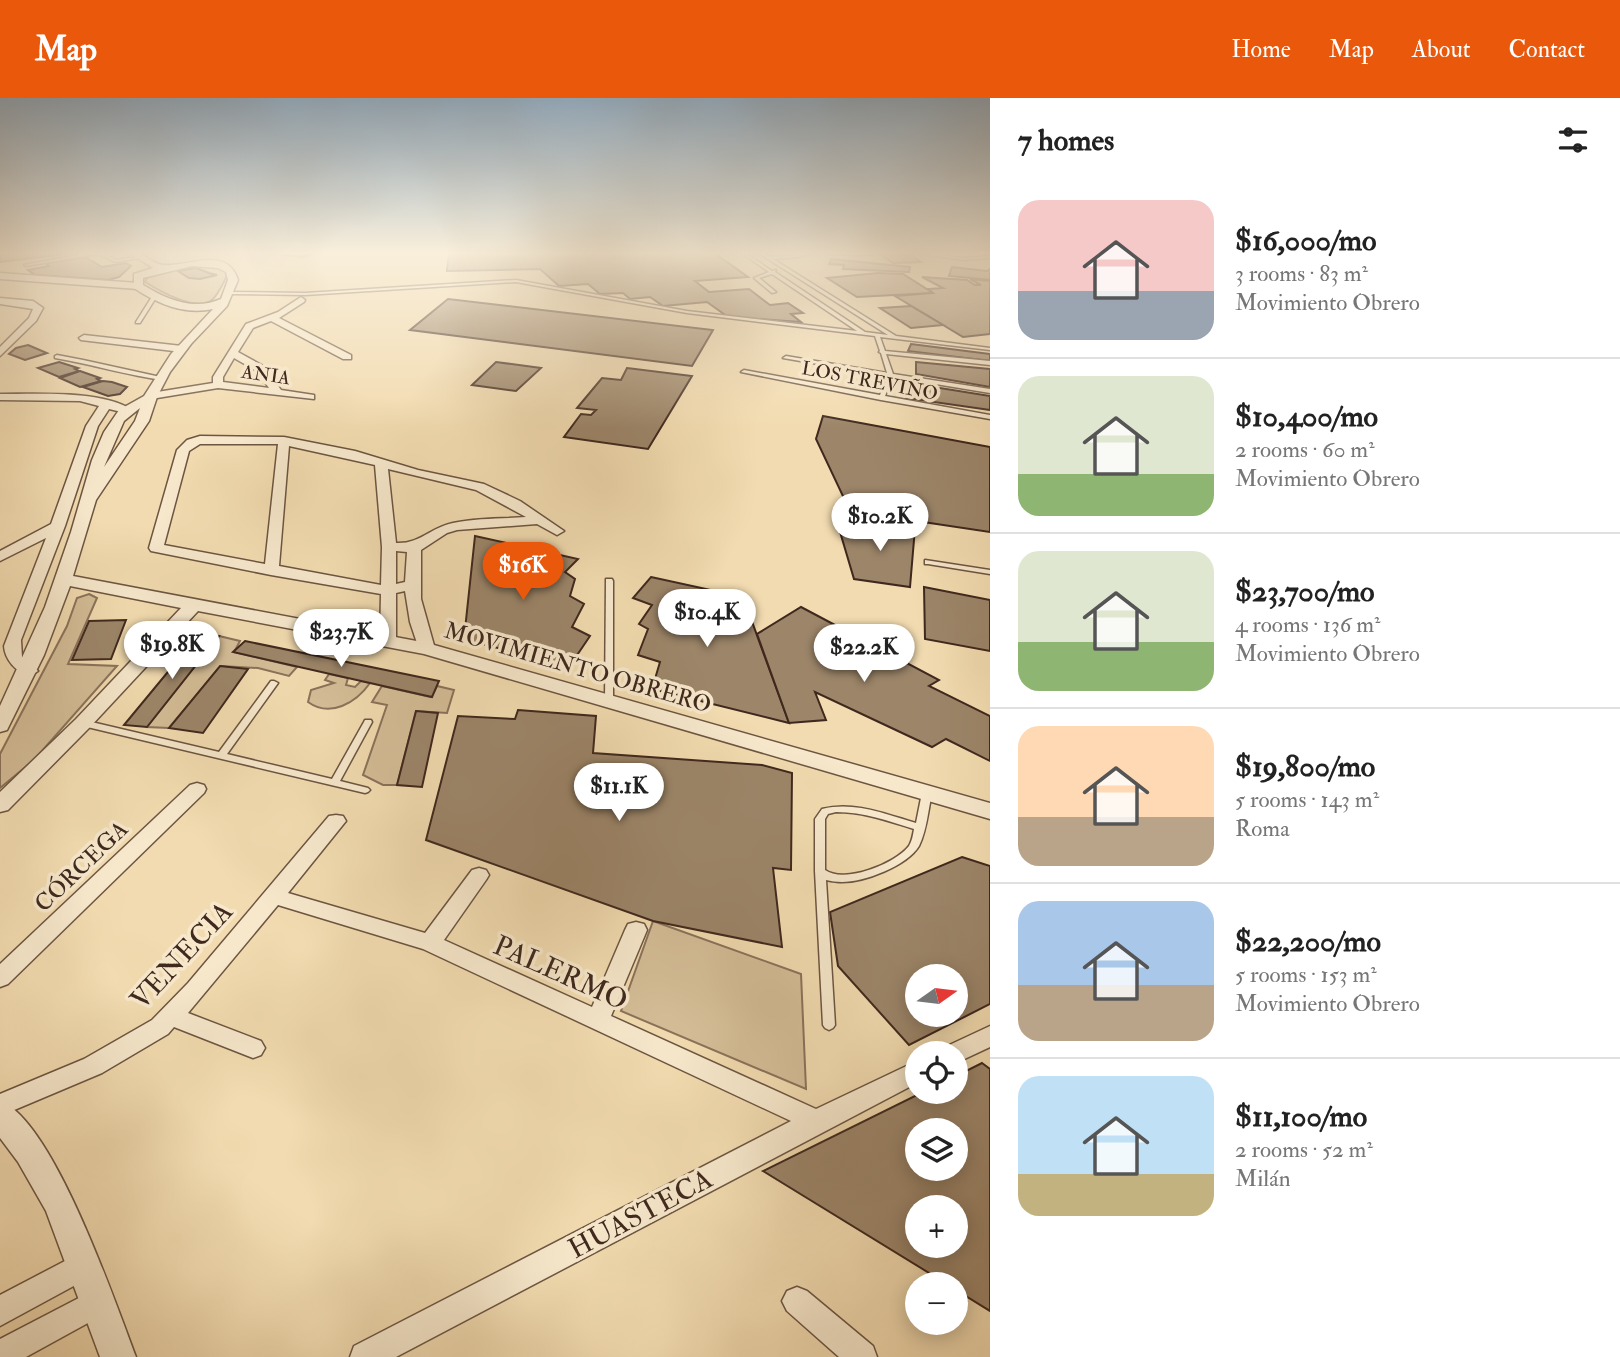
<!DOCTYPE html>
<html lang="en">
<head>
<meta charset="utf-8">
<style>
  body { margin:0; font-family:"IM FELL Double Pica",serif; background:#f2f2f2; color:#222; height:100vh; display:flex; flex-direction:column; font-size:26px; white-space:nowrap }
  * { box-sizing:border-box; margin:0 }
  p { font-size:23px; color:#767676 }
  .icon { flex:none; width:38px; height:38px; fill:none; stroke:currentColor; stroke-width:2; stroke-linecap:round; stroke-linejoin:round }
  .map { position:relative; flex:1; overflow:hidden }
  .sheet { display:flex; flex-direction:column; background:#fff; width:630px }
  .sheet>* { flex:none }
  .needle { width:46px; rotate:76deg }
  .fabs { position:absolute; left:905px; top:866px; display:grid; gap:14px }
  .fabs a { display:grid; place-items:center; width:63px; height:63px; border-radius:50%; background:#fff; box-shadow:0 4px 18px #0003; font-size:35px }
  .price { position:absolute; translate:-50% -60px; padding:0 16px; border-radius:24px; background:#fff; color:#222; font-size:23px; line-height:46px; filter:drop-shadow(0 2px 4px #0008) }
  .price::after { content:''; position:absolute; left:50%; top:42px; width:21px; height:16px; margin-left:-10px; background:inherit; clip-path:polygon(0 0,100% 0,50% 100%) }
  .price.current { background:#ea580c; color:#fff }
  ul { padding:0; list-style:none }
  li { display:flex; align-items:center; gap:21px; height:175px; padding:0 28px }
  li+li { border-top:2px solid #e0e0e0 }
  li span { display:grid; place-items:center; flex:none; width:196px; height:140px; border-radius:21px; color:#555 }
  li>.icon { margin-inline-start:auto }
  span .icon { width:84px; height:84px; fill:#fffc; stroke-width:1 }
  li b { font-size:30px }
  h2 { display:flex; justify-content:space-between; align-items:center; height:84px; padding:0 28px; font-size:30px }
  header { display:flex; align-items:center; gap:42px; box-sizing:border-box; height:98px; padding:0 35px; background:#ea580c; color:#fff }
  header strong { font-size:33px }
  nav { display:flex; gap:38px; margin-inline-start:auto; font-size:24px }
  main { display:flex; flex:1; min-height:0 }
  .map>svg:first-child { display:block }
</style>
</head>
<body>
<header>
<strong>Map</strong>
<nav><a>Home</a><a>Map</a><a>About</a><a>Contact</a></nav>
</header>
<main>
<div class="map">
<svg width="990" height="1259" viewBox="0 0 990 1259">
  <rect width="100%" height="100%" fill="#f2dbb0"/>
  <filter id="stains"><feTurbulence type="fractalNoise" baseFrequency=".00286" numOctaves="4"/><feColorMatrix values="0 0 0 0 .2 0 0 0 0 .09 0 0 0 0 .02 0 0 0 .5 -.17"/></filter>
  <radialGradient id="worn" r=".72"><stop offset=".6" stop-color="#630" stop-opacity="0"/><stop offset="1" stop-color="#630" stop-opacity=".3"/></radialGradient>
  <g fill="#d4bd97" stroke="#8a725a" stroke-width="2">
    <path d="M202,167L218,168L225,172L227,178C223,185 218,197 212,202C197,215 158,192 145,184L149,176Z"/>
    <polygon points="89,496 97,500 68,566 117,568 34,662 0,690 0,656 67,528 77,500"/>
    <polygon points="219,538 240,543 234,554 297,569 289,578 258,570 221,568 169,630 147,629"/>
    <path d="M329,576L348,580L346,587L355,589L361,583L370,585C356,605 330,620 308,604L311,592L334,585L325,582Z"/>
    <polygon points="382,588 431,599 437,588 454,592 447,615 416,613 397,687 383,687 363,677 387,607 372,604"/>
    <polygon points="653,823 801,876 806,991 621,913"/>
  </g>
  <g fill="#9c8569" stroke="#3f281d" stroke-width="2" fill-rule="evenodd">
    <polygon points="0,154 71,154 72,155 0,164"/>
    <polygon points="254,154 315,154 304,159"/>
    <polygon points="449,154 713,154 748,179 695,183 709,194 749,191 770,207 788,205 803,215 791,216 801,224 728,219 707,204 663,208 650,199 630,201 623,195 600,196 588,186 559,188 540,171 447,173"/>
    <polygon points="910,156 921,164 893,165 881,157"/>
    <polygon points="85,159 102,169 126,165 131,168 119,179 108,182 35,177 28,172 49,168 46,165"/>
    <polygon points="831,161 910,169 909,174 843,171 844,167 829,166"/>
    <polygon points="952,169 987,173 990,171 990,182 949,178"/>
    <polygon points="196,170 209,175 217,177 200,181 189,180 178,173"/>
    <polygon points="878,175 903,176 933,195 857,199 827,180"/>
    <polygon points="922,179 967,182 975,187 981,187 970,181 990,183 990,236 963,239 895,198 933,195 928,191 943,190"/>
    <polygon points="448,201 713,232 692,268 410,232"/>
    <polygon points="911,208 943,227 911,230 880,210"/>
    <polygon points="911,246 990,256 990,263 908,253"/>
    <polygon points="28,247 47,255 25,262 9,256 16,250"/>
    <polygon points="59,264 78,270 75,271 79,273 59,279 38,270"/>
    <polygon points="496,264 541,270 516,293 472,287"/>
    <polygon points="916,264 990,271 990,289 916,276"/>
    <polygon points="627,270 692,278 648,351 564,339 581,316 591,317 596,312 577,310 602,280 621,282"/>
    <polygon points="80,273 100,280 97,281 101,283 80,289 60,280"/>
    <polygon points="103,283 112,284 127,289 120,296 108,298 83,289"/>
    <polygon points="915,286 990,298 990,312 906,300"/>
    <polygon points="823,318 990,349 990,434 850,413 816,341"/>
    <polygon points="838,427 915,430 910,489 854,481"/>
    <polygon points="475,438 578,461 565,474 575,481 570,498 584,506 572,529 590,538 569,569 464,541"/>
    <polygon points="651,479 743,499 789,625 652,591 660,564 638,557 648,531 639,526 652,507 633,500"/>
    <polygon points="924,489 990,502 990,553 925,541"/>
    <polygon points="801,509 939,582 929,588 990,618 990,663 946,641 932,649 815,594 826,622 789,625 757,536"/>
    <polygon points="126,522 111,561 72,562 89,523"/>
    <polygon points="200,535 219,538 147,629 124,627"/>
    <polygon points="245,543 439,583 432,599 233,554"/>
    <polygon points="220,568 248,571 203,635 169,630"/>
    <polygon points="518,612 596,618 593,655 762,667 792,675 791,772 773,770 782,849 653,823 426,742 458,618 515,621"/>
    <polygon points="416,613 438,615 422,689 397,687"/>
    <path d="M962,759L990,768V906L909,947L838,868L830,814ZM917,878H956V917H917Z"/>
    <path d="M982,965L990,971V1213L956,1192V1186H947L763,1073L923,994H956V978ZM917,1032H956V1071H917ZM917,1110H956V1148H917Z"/>
  </g>
  <g fill="none" stroke-linecap="round" stroke-linejoin="round">
    <g stroke="#6c5542" stroke-width="3">
      <g id="service">
        <polygon points="740,154 744,154 772,173 776,172 775,174 865,234 888,237 757,154 761,154 770,159 798,157 809,154 856,155 921,154 964,160 990,158 990,160 964,162 915,155 856,157 812,155 798,159 773,161 896,238 990,250 990,252 880,239 885,253 990,263 990,267 886,256 893,276 990,291 990,295 893,279 885,298 990,317 990,321 881,302 741,274 744,272 880,297 888,278 783,260 786,258 887,275 881,255 879,254 880,253 875,238 687,215 516,184 305,197 229,196 227,195 229,194 305,195 516,182 687,213 857,233 772,176 759,180 776,194 772,195 754,180 769,174"/>
        <polygon points="90,155 102,155 116,162 143,158 145,159 115,164 100,157 90,157 26,168 24,167"/>
        <polygon points="153,197 157,198 140,225 136,225 136,224"/>
        <path d="M57,257L83,262L165,280L162,282C126,277 91,266 55,260V258Z"/>
        <polygon points="925,462 990,472 990,476 928,466 925,466"/>
        <polygon points="606,481 612,481 613,483 613,603 609,606 605,603"/>
        <polygon points="271,583 274,583 278,585 227,656 332,681 364,624 365,622 371,622 372,624 340,683 368,690 370,692 368,694 365,695 83,628 79,625 83,622 219,654"/>
        <path d="M927,692L932,695C928,712 927,732 919,748C907,768 864,784 842,784C836,784 831,783 826,782L835,927L833,930L829,932L825,930L823,927L815,773V721L822,711C854,703 885,716 916,725L922,695ZM836,714C864,714 888,723 914,731C913,737 912,743 909,748C895,766 844,786 825,772V721L828,716Z"/>
      </g>
    </g>
    <g stroke="#6c5542" stroke-width="3">
      <g id="minor">
        <polygon points="0,175 138,185 142,188 138,191 0,181"/>
        <path d="M301,199L305,202L304,204L279,220L351,257V261H343L271,223L253,230L238,254L265,269L281,292L314,297V301L218,290L151,301L146,298L151,295L213,285V279L246,226L278,214ZM234,260L257,273L269,290L223,284V279Z"/>
        <polygon points="0,200 33,203 43,210 36,223 0,258 0,249 29,220 33,211 0,206"/>
        <polygon points="84,237 182,248 187,251 182,254 81,242 79,240"/>
        <path d="M0,296C37,296 103,292 132,312L126,315L109,311L98,328L65,428L21,542L22,559L38,573L30,578C16,574 5,562 4,548L46,440L0,463V453L51,426L86,328L99,308L80,303L0,302Z"/>
        <path d="M200,338L284,339L355,353L418,372L484,386L520,403L564,433L557,437L537,426L457,432L447,435L421,452V501L435,551L427,556L419,551L410,524L405,493L396,495V542L394,545H382L380,542L381,496L271,477L151,453L149,450L177,352L187,342ZM200,346H278L265,466L164,447L189,353ZM289,348L375,367L382,449L381,487L279,468ZM388,371L476,392L526,419C502,421 476,420 453,425C429,430 421,446 396,445ZM396,453L407,454L405,484L396,486Z"/>
        <polygon points="197,685 204,687 206,691 204,695 8,886 0,889 0,866 190,687"/>
        <polygon points="336,717 343,718 346,723 288,795 425,835 472,772 479,770 486,772 489,777 486,782 444,842 592,909 625,832 628,826 636,824 644,826 647,832 611,918 816,1011 917,963 917,985 396,1259 350,1259 354,1248 791,1023 423,851 278,807 188,915 261,943 265,950 261,957 253,960 174,929 168,936 102,975 0,1018 0,996 84,961 152,922 188,885 329,718"/>
        <polygon points="990,928 990,949 956,965 956,956 942,956 945,949"/>
        <polygon points="84,1153 94,1157 98,1167 94,1177 0,1228 0,1197"/>
        <polygon points="797,1189 807,1193 873,1248 877,1259 839,1259 787,1213 782,1203 787,1193"/>
        <polygon points="98,1190 108,1194 113,1204 108,1214 26,1259 0,1259 0,1241"/>
      </g>
    </g>
    <g stroke="#6c5542" stroke-width="3">
      <g id="tertiary">
        <path d="M128,154C145,153 150,166 164,167C188,169 227,147 238,182L227,208L191,246L170,274L157,299L149,323L96,402L73,478L427,545L990,705V721L424,556L198,513L90,629L8,712L0,714V694L76,621L181,510L70,488L44,557L7,632L0,634V608L45,509L71,434L92,362L104,334L119,312L144,298L171,256L213,211C184,217 158,206 134,190V176L153,170ZM192,168L218,170L226,174L228,182L221,201C193,213 168,202 143,187V180ZM140,310L135,323L104,369L124,323Z"/>
        <path d="M0,1003C53,1022 115,1204 136,1259H100L46,1113L18,1064L0,1040Z"/>
      </g>
    </g>
    <use href="#service" fill="#f7e8cc" fill-rule="evenodd"/>
    <use href="#minor" fill="#f7e8cc" fill-rule="evenodd"/>
    <use href="#tertiary" fill="#f7e8cc" fill-rule="evenodd"/>
  </g>
  <linearGradient id="sky" x2="0" y2="1"><stop stop-color="#93abbe"/><stop offset="0.47" stop-color="#f9efdb"/><stop offset="1" stop-color="#f9efdb" stop-opacity="0"/></linearGradient>
  <rect width="990" height="330" fill="url(#sky)"/>
  <g text-anchor="middle" stroke-width="7" stroke-linejoin="round" paint-order="stroke">
    <g font-size="19" fill="#3f281d" stroke="#f7e8cc">
      <text transform="translate(266 276) rotate(8)" y="7">ANIA</text>
      <text transform="translate(870 282) rotate(11)" y="7">LOS TREVIÑO</text>
    </g>
    <g font-size="23" fill="#3f281d" stroke="#f7e8cc">
      <text transform="translate(578 569) rotate(16)" y="8">MOVIMIENTO OBRERO</text>
      <text transform="translate(81 768) rotate(-44)" y="8">CÓRCEGA</text>
    </g>
    <g font-size="28" fill="#3f281d" stroke="#f7e8cc">
      <text transform="translate(181 857) rotate(-47)" y="10">VENECIA</text>
      <text transform="translate(561 874) rotate(24)" y="10">PALERMO</text>
      <text transform="translate(640 1115) rotate(-28)" y="10">HUASTECA</text>
    </g>
  </g>
  <rect width="100%" height="100%" filter="url(#stains)"/>
  <rect width="100%" height="100%" fill="url(#worn)"/>
</svg>
<div class="fabs">
<a><svg class="needle" viewBox="-14 -14 28 28"><path d="M0-13l5 13h-10z" fill="#e53935"/><path d="M0 13l5-13h-10z" fill="#767676"/></svg></a>
<a><svg class="icon" aria-label="locate" viewBox="0 0 24 24"><circle cx="12" cy="12" r="6"/><path d="M12 2v4M12 18v4M2 12h4M18 12h4"/></svg></a>
<a><svg class="icon" aria-label="layers" viewBox="0 0 24 24"><path d="M12 4l9 5-9 5-9-5zM3 14l9 5 9-5"/></svg></a>
<a>+</a>
<a>−</a>
</div>
<b class="price" style="left:880px;top:455px">$10.2K</b>
<b class="price current" style="left:523px;top:504px">$16K</b>
<b class="price" style="left:707px;top:551px">$10.4K</b>
<b class="price" style="left:341px;top:571px">$23.7K</b>
<b class="price" style="left:172px;top:583px">$19.8K</b>
<b class="price" style="left:864px;top:586px">$22.2K</b>
<b class="price" style="left:619px;top:725px">$11.1K</b>
</div>
<section class="sheet">
<h2>7 homes<svg class="icon" aria-label="filters" viewBox="0 0 24 24"><path d="M4 7h16M4 17h16"/><circle cx="9" cy="7" r="2"/><circle cx="15" cy="17" r="2"/></svg></h2>
<ul>
<li><span style="background:linear-gradient(#f6c9c9 65%,#9aa5b1 0)"><svg class="icon" aria-label="home" viewBox="0 0 24 24"><path d="M3 11l9-7 9 7M6 9v11h12V9"/></svg></span><div><b>$16,000/mo</b><p>3 rooms · 83 m²</p><p>Movimiento Obrero</p></div></li>
<li><span style="background:linear-gradient(#dfe7d0 70%,#8fb573 0)"><svg class="icon" aria-label="home" viewBox="0 0 24 24"><path d="M3 11l9-7 9 7M6 9v11h12V9"/></svg></span><div><b>$10,400/mo</b><p>2 rooms · 60 m²</p><p>Movimiento Obrero</p></div></li>
<li><span style="background:linear-gradient(#dfe7d0 65%,#8fb573 0)"><svg class="icon" aria-label="home" viewBox="0 0 24 24"><path d="M3 11l9-7 9 7M6 9v11h12V9"/></svg></span><div><b>$23,700/mo</b><p>4 rooms · 136 m²</p><p>Movimiento Obrero</p></div></li>
<li><span style="background:linear-gradient(#ffd9b3 65%,#b9a48a 0)"><svg class="icon" aria-label="home" viewBox="0 0 24 24"><path d="M3 11l9-7 9 7M6 9v11h12V9"/></svg></span><div><b>$19,800/mo</b><p>5 rooms · 143 m²</p><p>Roma</p></div></li>
<li><span style="background:linear-gradient(#a9c7e8 60%,#b9a48a 0)"><svg class="icon" aria-label="home" viewBox="0 0 24 24"><path d="M3 11l9-7 9 7M6 9v11h12V9"/></svg></span><div><b>$22,200/mo</b><p>5 rooms · 153 m²</p><p>Movimiento Obrero</p></div></li>
<li><span style="background:linear-gradient(#bfe0f5 70%,#c2b280 0)"><svg class="icon" aria-label="home" viewBox="0 0 24 24"><path d="M3 11l9-7 9 7M6 9v11h12V9"/></svg></span><div><b>$11,100/mo</b><p>2 rooms · 52 m²</p><p>Milán</p></div></li>
</ul>
</section>
</main>
</body>
</html>
